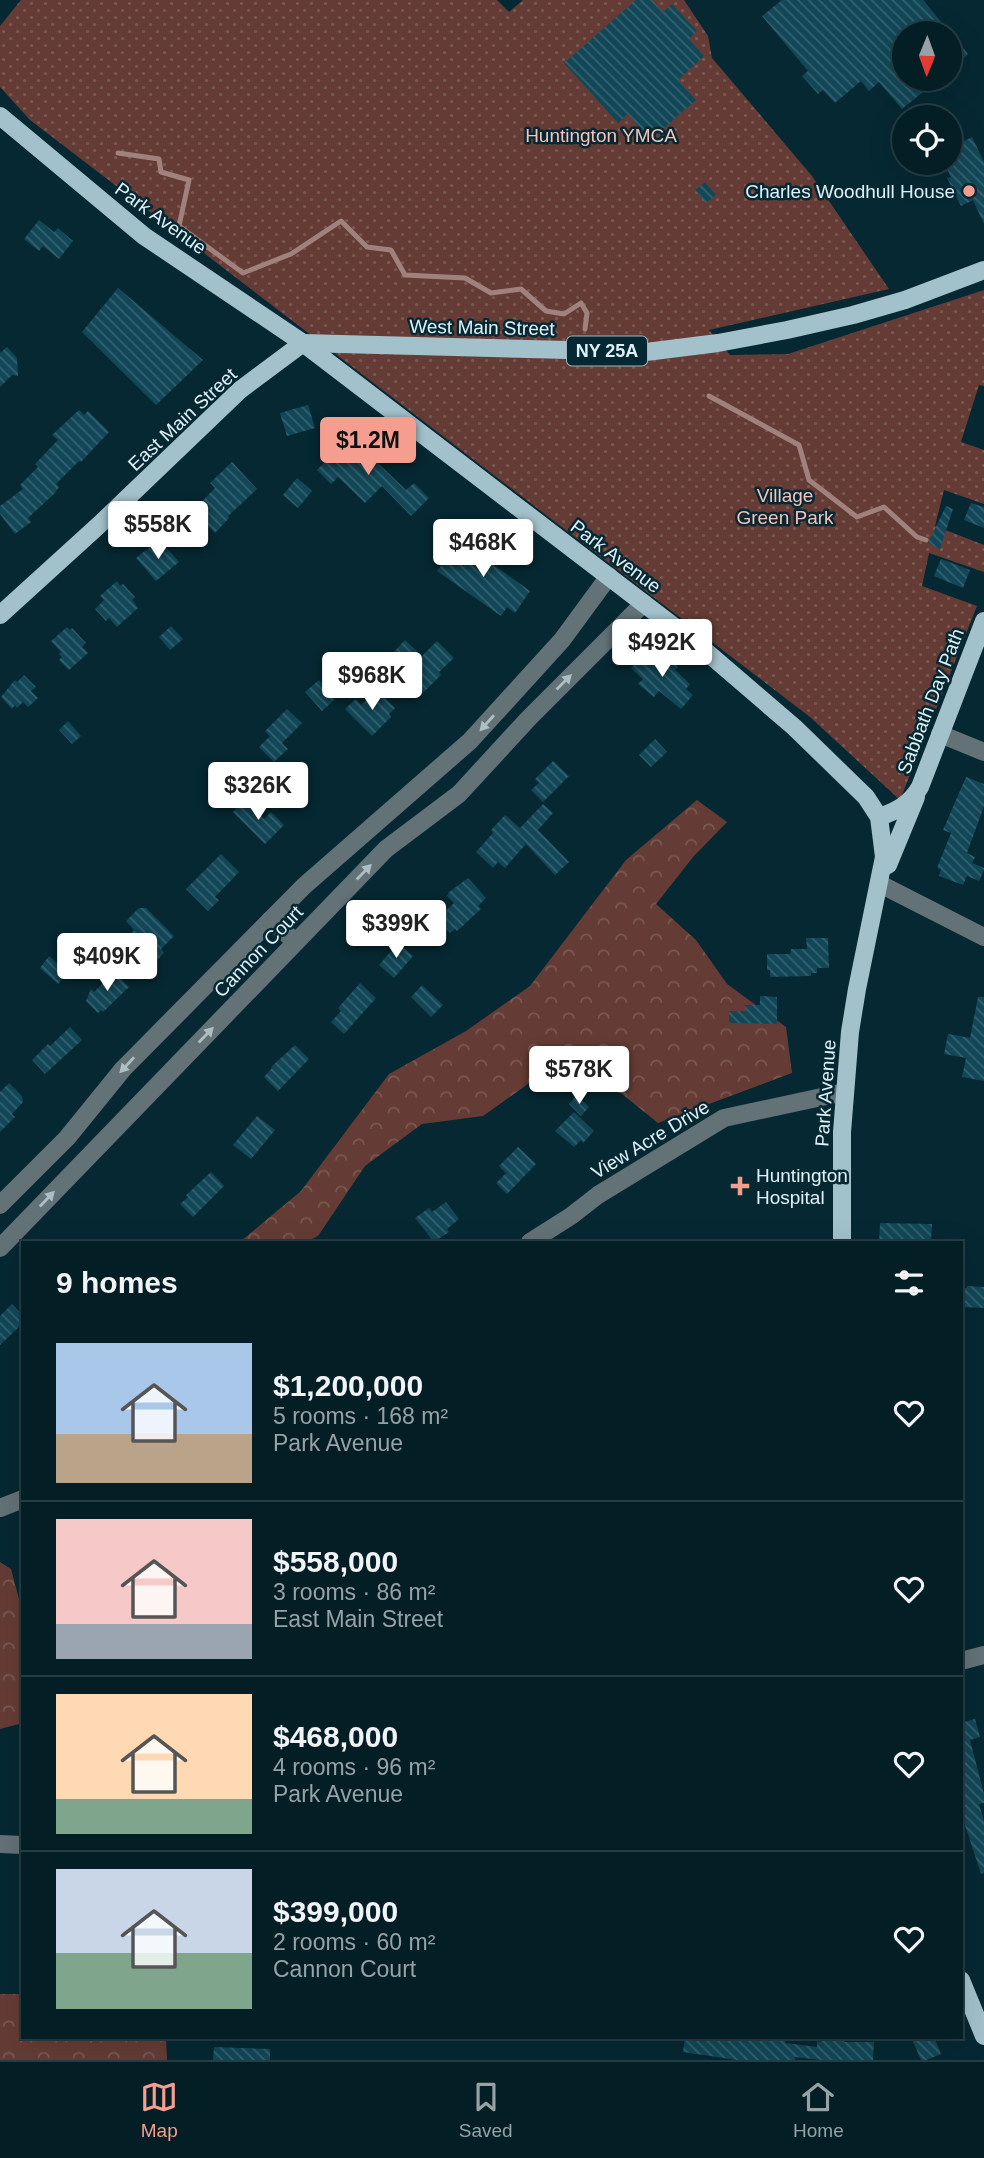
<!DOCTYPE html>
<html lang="en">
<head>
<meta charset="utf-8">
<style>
  body { margin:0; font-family:Helvetica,sans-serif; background:#0d272e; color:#f1f3f6; height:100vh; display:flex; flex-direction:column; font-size:26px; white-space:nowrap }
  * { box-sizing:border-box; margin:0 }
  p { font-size:23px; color:#97a2a7 }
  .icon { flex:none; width:38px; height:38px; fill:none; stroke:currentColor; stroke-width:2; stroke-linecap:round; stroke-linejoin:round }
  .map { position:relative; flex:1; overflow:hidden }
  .side { position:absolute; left:21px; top:1241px; width:942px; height:798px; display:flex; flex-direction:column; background:#041e26; border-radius:0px; box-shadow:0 7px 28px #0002,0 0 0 2px #253c43 }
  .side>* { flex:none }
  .needle { width:46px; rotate:181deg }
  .controls { position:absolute; left:892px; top:21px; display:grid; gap:14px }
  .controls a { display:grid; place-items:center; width:70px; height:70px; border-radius:50%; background:#041e26; box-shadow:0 7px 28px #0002,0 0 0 2px #253c43; font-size:35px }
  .price { position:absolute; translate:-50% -60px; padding:0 16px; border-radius:7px; background:#fff; color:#222; font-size:23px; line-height:46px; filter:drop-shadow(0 2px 4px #0008) }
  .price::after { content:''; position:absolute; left:50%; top:42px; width:21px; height:16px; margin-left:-10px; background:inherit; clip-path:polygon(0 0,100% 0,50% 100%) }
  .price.selected { background:#f59d8f; color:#111 }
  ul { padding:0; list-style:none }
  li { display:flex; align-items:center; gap:21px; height:175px; padding:0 35px }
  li+li { border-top:2px solid #253c43 }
  li span { display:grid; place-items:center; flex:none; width:196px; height:140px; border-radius:0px; color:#555 }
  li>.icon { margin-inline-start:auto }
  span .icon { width:84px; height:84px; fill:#fffc; stroke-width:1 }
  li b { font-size:30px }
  h2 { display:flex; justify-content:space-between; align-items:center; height:84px; padding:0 35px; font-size:30px }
  .tab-bar { display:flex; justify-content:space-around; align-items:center; height:98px; border-top:2px solid #253c43; background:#041e26; font-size:19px; color:#97a2a7 }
  .tab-bar a { display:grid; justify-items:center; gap:4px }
  .tab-bar .selected { color:#f59d8f }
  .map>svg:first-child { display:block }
</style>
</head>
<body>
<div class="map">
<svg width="984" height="2060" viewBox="0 0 984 2060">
  <defs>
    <pattern id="forest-crowns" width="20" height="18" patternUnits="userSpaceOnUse" patternTransform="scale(1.75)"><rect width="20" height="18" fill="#643c35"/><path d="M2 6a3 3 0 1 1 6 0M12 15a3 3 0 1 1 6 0" fill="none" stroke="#7a5953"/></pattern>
    <pattern id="park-dots" width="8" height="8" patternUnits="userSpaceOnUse" patternTransform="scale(1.75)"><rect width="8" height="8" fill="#643c35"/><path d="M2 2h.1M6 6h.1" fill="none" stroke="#7a5953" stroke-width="1.8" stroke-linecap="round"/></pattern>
    <pattern id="building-back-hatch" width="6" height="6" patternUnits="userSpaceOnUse" patternTransform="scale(1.75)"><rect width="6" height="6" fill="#124757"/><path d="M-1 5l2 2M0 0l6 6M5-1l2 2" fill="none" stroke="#346270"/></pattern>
  </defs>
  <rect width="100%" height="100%" fill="#062832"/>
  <g fill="url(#forest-crowns)">
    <polygon points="697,800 727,822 693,857 656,904 696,940 727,984 786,1027 792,1073 658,1123 622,1094 553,1066 483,1116 422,1124 365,1166 318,1236 306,1242 240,1242 301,1191 389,1074 466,1031 530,986 626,860"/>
    <polygon points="0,1562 11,1569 23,1614 23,1723 0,1729"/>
    <polygon points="0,1994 23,1994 23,2037 166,2037 167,2060 0,2060"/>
  </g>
  <polygon fill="url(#park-dots)" points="21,0 497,0 509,12 523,0 684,0 708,36 712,58 812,176 889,289 709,330 730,355 788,354 984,290 984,386 979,385 961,442 984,450 984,504 944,490 935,526 984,545 984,572 929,553 922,586 977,606 900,800 810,717 30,120 0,87 0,26"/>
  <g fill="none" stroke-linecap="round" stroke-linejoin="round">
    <g stroke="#a1817e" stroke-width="5">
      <polyline points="118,153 159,159 161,172 189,180 179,226 243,273 291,254 341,221 367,247 391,250 405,275 465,278 491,293 521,289 546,311 564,314 581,303 587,313 585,329"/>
      <polyline points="709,396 799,445 809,480 857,517 884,507 917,537 926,540"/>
    </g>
  </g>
  <g fill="url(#building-back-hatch)">
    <polygon points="636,0 652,0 663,12 672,4 697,31 689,39 704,56 678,80 696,100 656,135 652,130 646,135 628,114 618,123 564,63"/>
    <polygon points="782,0 923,0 968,54 950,69 950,33 905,33 905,79 939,79 902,109 879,82 869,91 861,81 835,103 823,90 818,94 802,76 808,71 762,16"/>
    <polygon points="972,137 984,162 984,224 973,200 961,206 947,178 951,177 944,163 950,163 950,148"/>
    <polygon points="705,182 716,195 706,203 695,190"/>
    <polygon points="39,220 54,232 58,228 73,241 59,259 43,246 39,251 24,239"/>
    <polygon points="118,288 203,360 156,405 82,332"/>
    <polygon points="7,347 17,358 18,376 12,375 0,387 0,353"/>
    <polygon points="308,405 315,428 287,436 280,413"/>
    <polygon points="79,410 84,415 88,411 109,432 81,462 79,461 56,484 59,487 55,493 28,518 31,522 15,534 0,514 0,506 23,489 20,485 38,467 35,464 58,440 52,435"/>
    <polygon points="352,438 406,490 414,483 429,498 411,516 382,486 365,503 338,477 331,484 317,470 347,439 349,441"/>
    <polygon points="232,462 257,489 228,516 229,518 215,533 204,522 200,526 189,515 215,488 210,483"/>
    <polygon points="297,478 312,491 298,508 283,495"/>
    <polygon points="971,503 984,507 984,528 964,520"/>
    <polygon points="946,506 953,509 940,549 928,543"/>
    <polygon points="459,541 474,552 477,547 496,564 495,566 530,591 515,613 507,607 501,616 437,571"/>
    <polygon points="163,544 179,562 156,581 136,558 151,546 155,551"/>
    <polygon points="941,559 970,570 963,588 934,576"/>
    <polygon points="117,581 120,586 123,584 135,597 132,600 138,608 117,627 109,618 106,621 95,609 104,600 100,596"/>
    <polygon points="171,626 183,639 170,650 159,637"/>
    <polygon points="67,627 70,630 72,628 86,643 82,647 88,653 69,670 59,660 62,657 59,654 61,652 51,641"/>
    <polygon points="405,640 422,656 437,641 454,658 439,672 441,675 422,694 404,676 408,672 391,655"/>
    <polygon points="645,651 656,661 662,653 678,667 675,670 690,684 686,689 693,695 681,709 659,691 654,697 638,684 643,679 631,668"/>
    <polygon points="24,675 36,687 31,691 38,698 28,707 23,702 17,708 15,705 12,709 1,697 15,680 17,682"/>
    <polygon points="319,680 335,699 322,711 305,692"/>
    <polygon points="377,690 395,708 389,714 391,717 372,736 345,709 356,699 361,705"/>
    <polygon points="287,709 302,723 282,743 288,749 274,762 259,747 270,736 265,731"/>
    <polygon points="68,721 81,736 72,744 59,730"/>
    <polygon points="655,739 667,752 651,767 639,755"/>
    <polygon points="553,761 569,776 543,802 531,790 539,783 535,779"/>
    <polygon points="966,777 984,784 984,806 967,853 975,857 972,863 984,868 984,870 979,881 967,876 963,885 939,876 941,869 937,868 951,833 943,830"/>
    <polygon points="245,799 264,819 271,812 284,825 265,844 233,812"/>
    <polygon points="543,804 553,813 538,830 569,862 555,875 526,844 505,868 498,862 493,868 476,852 493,833 491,830 505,815 520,828"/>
    <polygon points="221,854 239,872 215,897 219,900 208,911 186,889"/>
    <polygon points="468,878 486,898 478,906 481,909 457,931 455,929 450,933 437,919 454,903 447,896 449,892"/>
    <polygon points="139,908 146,908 174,936 161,949 164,953 151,967 124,940 134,930 126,921"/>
    <polygon points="806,938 828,938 829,968 817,968 817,973 811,973 811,976 770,977 770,970 767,970 767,954 790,954 791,949 807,949"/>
    <polygon points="398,943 413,956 394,978 379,965"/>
    <polygon points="49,956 68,973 58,984 40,968"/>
    <polygon points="114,972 129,987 103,1012 101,1010 98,1013 86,1001 91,989 94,992"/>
    <polygon points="360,983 376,998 344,1034 331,1022 341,1011 338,1008"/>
    <polygon points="422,985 443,1005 431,1017 411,997"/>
    <polygon points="760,996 777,997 777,1024 729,1023 729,1011 745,1011 745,1005 760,1005"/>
    <polygon points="978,997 984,997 984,1081 962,1077 966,1058 944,1054 948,1034 970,1038"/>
    <polygon points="70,1027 82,1040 45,1074 32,1060 48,1044 50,1046"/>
    <polygon points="295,1045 309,1059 278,1091 264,1077 272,1068 271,1067"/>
    <polygon points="9,1083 22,1096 23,1102 12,1114 15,1117 0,1132 0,1092"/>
    <polygon points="577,1095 589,1107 581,1116 569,1104"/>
    <polygon points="574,1112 594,1131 583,1143 581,1140 574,1147 555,1131"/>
    <polygon points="257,1116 275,1130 251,1159 233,1145"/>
    <polygon points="518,1147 536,1164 507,1194 496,1183 506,1173 499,1166"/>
    <polygon points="211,1172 224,1186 193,1217 180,1204 188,1197 186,1195"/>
    <polygon points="446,1202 459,1219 447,1229 449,1232 434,1242 415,1218 429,1208 432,1212"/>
    <polygon points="880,1223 932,1224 931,1242 879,1242"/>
    <polygon points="967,1286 984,1287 984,1308 961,1307 961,1288 967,1288"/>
    <polygon points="12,1304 23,1316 23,1323 0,1345 0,1316"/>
    <polygon points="975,1719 980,1737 970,1740 984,1794 984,1803 979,1804 984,1821 984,1873 981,1874 963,1819 961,1819 961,1723"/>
    <polygon points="685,2037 786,2037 785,2043 817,2047 817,2041 821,2042 822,2037 844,2037 844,2042 874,2042 873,2060 821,2060 795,2057 795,2060 737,2060 683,2052"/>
    <polygon points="911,2037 934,2037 941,2054 926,2060 921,2060"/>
    <polygon points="214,2047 270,2049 270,2060 213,2060"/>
  </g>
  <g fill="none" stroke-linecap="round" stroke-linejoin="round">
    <g stroke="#637277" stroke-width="18">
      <polyline points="940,734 984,752"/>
      <polyline points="880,884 984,937"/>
      <polyline points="270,920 296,942"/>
      <polyline points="0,1205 67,1138 123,1069 304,886 470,741 562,640 609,576"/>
      <polyline points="530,1242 571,1216 598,1195 724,1118 845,1092"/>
      <polyline points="0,1248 386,849 459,794 529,718 644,603"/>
      <polyline points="0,1508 23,1499"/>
      <polyline points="961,1661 984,1655"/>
      <polyline points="0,1844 23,1845"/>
    </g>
    <g stroke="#a3c1cb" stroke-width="18">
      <polyline points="0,116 144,236 303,343 702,648 794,727 866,797 879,817 884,857 857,989 850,1032 842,1132 842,1242"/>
      <polyline points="303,343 646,352 718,343 787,330 853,315 905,300 984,270"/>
      <polyline points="0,615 99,525 240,390 303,343"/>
      <path d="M879,817C897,811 910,804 920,787L984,621"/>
      <polyline points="888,865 916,797"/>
      <polyline points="961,1980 984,2036"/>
    </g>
  </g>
  <defs><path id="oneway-solid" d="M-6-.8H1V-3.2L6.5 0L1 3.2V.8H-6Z" transform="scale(1.75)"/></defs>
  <g fill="#adbec4">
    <use href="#oneway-solid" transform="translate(564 682) rotate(-45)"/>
    <use href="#oneway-solid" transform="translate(487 723) rotate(132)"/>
    <use href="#oneway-solid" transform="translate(364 872) rotate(-46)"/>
    <use href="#oneway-solid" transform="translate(206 1035) rotate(-46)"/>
    <use href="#oneway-solid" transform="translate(127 1065) rotate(133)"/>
    <use href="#oneway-solid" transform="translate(47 1199) rotate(-46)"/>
  </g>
  <g fill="#f59d8f" stroke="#062832" stroke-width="2.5">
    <circle cx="969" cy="191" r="7"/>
    <path d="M736.5 1175.5h7v7h7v7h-7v7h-7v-7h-7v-7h7z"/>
  </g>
  <g text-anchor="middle" stroke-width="5" stroke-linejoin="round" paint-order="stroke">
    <rect fill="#062832" stroke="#9eb5bd" stroke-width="2" x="567" y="336.5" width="80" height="29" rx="5"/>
    <g font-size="18" font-weight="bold" fill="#dff1f8">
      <text x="607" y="357">NY 25A</text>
    </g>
    <g font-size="19" fill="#f7c2b9" stroke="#062832">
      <text x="601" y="142">Huntington YMCA</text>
      <text x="785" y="502">Village<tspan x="785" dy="22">Green Park</tspan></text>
    </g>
    <g font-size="19" fill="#dff1f8" stroke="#062832" text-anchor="end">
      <text x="955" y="198">Charles Woodhull House</text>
      <text x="756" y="1182" text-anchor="start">Huntington<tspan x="756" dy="22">Hospital</tspan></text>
    </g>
    <g font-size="19" fill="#dff1f8" stroke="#062832">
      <text transform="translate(161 218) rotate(36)" y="7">Park Avenue</text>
      <text transform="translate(482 327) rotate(1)" y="7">West Main Street</text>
      <text transform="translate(182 419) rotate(-43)" y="7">East Main Street</text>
      <text transform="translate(616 556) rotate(37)" y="7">Park Avenue</text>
      <text transform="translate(930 701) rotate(-69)" y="7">Sabbath Day Path</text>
      <text transform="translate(258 951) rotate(-46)" y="7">Cannon Court</text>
      <text transform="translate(825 1093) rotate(-86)" y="7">Park Avenue</text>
      <text transform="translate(650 1139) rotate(-31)" y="7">View Acre Drive</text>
    </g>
  </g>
</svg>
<div class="controls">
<a><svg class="needle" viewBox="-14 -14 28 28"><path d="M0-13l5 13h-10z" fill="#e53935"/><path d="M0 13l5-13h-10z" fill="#97a2a7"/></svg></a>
<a><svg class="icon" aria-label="locate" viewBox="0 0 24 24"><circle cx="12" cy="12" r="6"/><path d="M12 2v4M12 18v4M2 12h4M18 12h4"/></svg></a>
</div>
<b class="price selected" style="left:368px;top:477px">$1.2M</b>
<b class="price" style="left:158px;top:561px">$558K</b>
<b class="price" style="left:483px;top:579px">$468K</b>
<b class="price" style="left:662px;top:679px">$492K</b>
<b class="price" style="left:372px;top:712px">$968K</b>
<b class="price" style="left:258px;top:822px">$326K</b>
<b class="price" style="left:396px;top:960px">$399K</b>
<b class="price" style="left:107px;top:993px">$409K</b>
<b class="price" style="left:579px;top:1106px">$578K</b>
<section class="side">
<h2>9 homes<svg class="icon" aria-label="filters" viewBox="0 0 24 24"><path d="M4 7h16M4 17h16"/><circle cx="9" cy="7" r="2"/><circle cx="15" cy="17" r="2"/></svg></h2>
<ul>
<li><span style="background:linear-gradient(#a9c7e8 65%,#b9a48a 0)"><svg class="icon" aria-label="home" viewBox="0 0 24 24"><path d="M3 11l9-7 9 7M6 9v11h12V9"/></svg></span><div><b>$1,200,000</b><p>5 rooms · 168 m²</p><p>Park Avenue</p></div><svg class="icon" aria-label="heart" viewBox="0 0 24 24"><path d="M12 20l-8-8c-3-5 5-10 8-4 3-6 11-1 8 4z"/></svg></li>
<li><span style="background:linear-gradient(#f6c9c9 75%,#9aa5b1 0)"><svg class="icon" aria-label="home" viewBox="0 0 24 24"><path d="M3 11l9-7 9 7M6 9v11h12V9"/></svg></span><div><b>$558,000</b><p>3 rooms · 86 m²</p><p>East Main Street</p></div><svg class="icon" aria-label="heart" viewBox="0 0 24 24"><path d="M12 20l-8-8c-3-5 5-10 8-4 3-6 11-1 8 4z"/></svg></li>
<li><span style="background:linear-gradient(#ffd9b3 75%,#7fa58c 0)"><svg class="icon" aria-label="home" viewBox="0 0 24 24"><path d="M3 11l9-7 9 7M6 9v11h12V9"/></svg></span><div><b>$468,000</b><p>4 rooms · 96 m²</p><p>Park Avenue</p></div><svg class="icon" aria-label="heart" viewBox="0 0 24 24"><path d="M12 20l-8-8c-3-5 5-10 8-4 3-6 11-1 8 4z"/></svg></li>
<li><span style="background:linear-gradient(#c9d6e8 60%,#7fa58c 0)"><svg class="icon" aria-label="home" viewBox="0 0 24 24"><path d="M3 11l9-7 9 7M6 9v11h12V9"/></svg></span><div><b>$399,000</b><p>2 rooms · 60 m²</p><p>Cannon Court</p></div><svg class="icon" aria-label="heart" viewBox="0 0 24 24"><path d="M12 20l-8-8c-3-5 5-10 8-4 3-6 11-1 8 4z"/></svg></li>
</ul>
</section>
</div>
<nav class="tab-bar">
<a class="selected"><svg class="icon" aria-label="map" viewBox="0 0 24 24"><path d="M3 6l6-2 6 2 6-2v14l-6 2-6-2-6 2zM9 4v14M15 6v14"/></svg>Map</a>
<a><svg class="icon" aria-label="saved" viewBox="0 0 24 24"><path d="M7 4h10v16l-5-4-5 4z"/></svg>Saved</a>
<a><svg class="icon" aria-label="home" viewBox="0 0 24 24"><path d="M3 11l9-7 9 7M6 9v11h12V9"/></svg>Home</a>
</nav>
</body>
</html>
